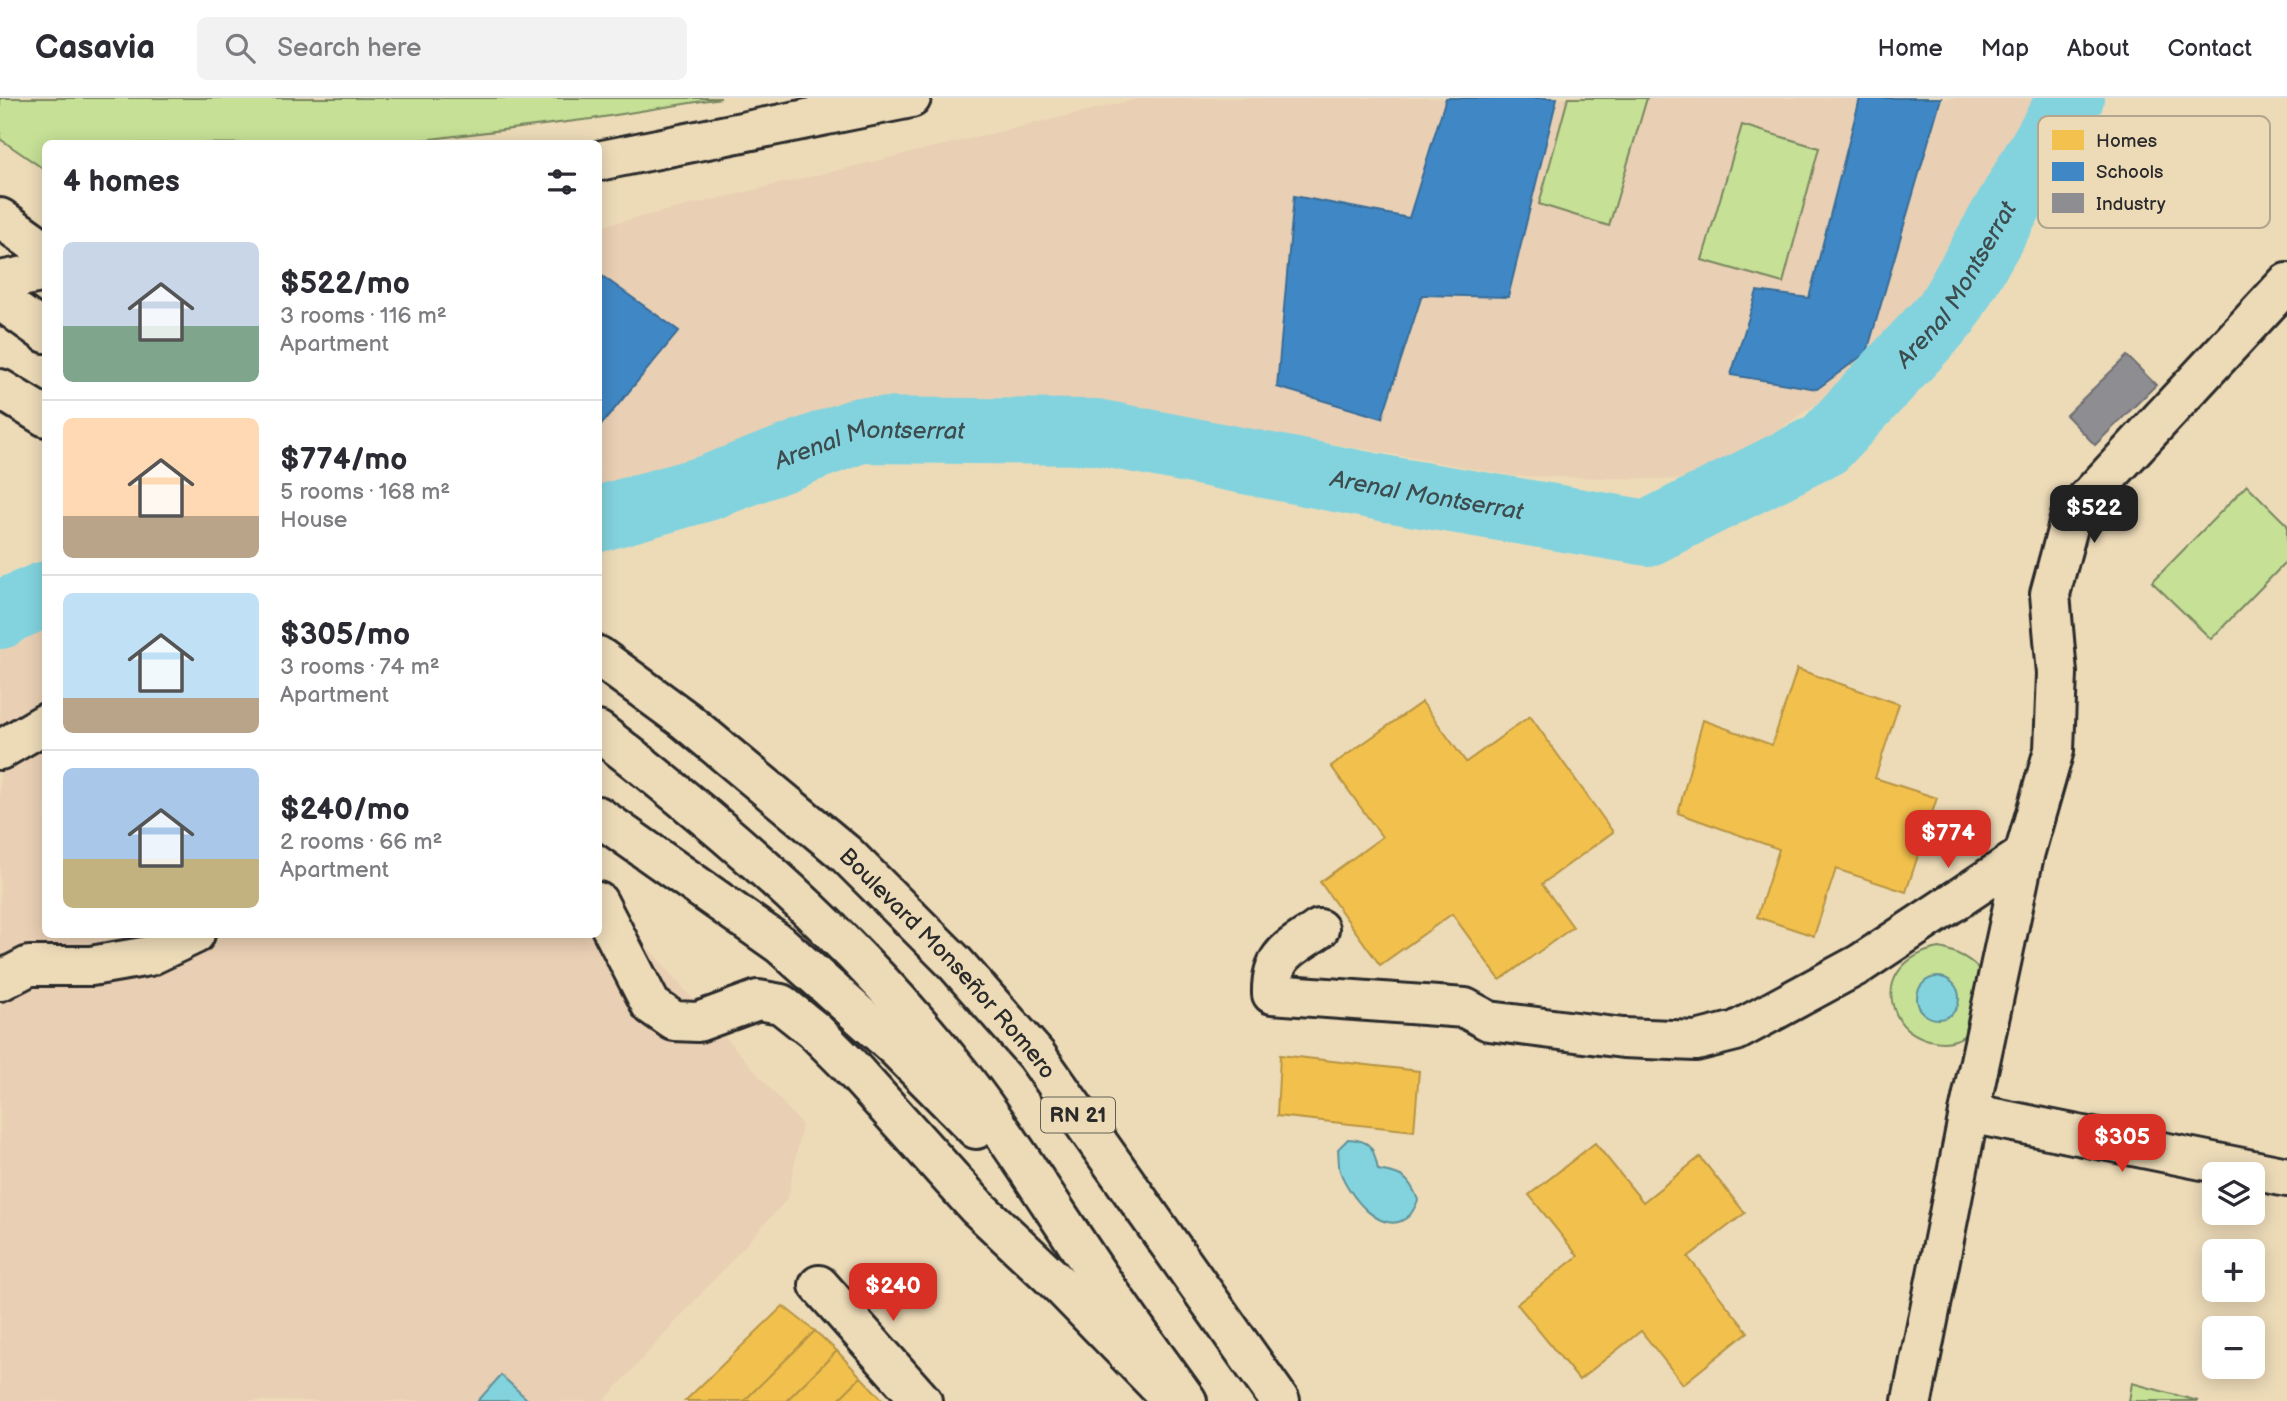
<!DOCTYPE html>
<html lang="en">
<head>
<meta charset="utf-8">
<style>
  body { margin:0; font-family:"Balsamiq Sans",sans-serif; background:#f2f2f3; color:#2b2b33; height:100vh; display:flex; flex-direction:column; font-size:26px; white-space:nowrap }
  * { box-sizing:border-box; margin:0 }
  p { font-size:23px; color:#7c7c81 }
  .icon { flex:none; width:38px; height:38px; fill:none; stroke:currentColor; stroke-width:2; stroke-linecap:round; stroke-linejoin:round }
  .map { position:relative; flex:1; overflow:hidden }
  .panel { position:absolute; left:42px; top:42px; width:560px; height:798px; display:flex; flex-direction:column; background:#fff; border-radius:10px; box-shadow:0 4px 18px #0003 }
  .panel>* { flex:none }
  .fabs { position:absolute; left:2202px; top:1064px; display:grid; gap:14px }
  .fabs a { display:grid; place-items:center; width:63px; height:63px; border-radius:10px; background:#fff; box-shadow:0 4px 18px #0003; font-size:35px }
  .price { position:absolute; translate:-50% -60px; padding:0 16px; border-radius:14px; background:#d93025; color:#fff; font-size:23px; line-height:46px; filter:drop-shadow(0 2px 4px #0008) }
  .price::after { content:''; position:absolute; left:50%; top:42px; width:21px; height:16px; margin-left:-10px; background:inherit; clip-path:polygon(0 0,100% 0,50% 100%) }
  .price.active { background:#222; color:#fff }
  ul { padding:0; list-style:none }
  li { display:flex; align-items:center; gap:21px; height:175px; padding:0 21px }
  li+li { border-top:2px solid #e1e1e2 }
  li span { display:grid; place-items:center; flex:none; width:196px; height:140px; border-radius:10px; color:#555 }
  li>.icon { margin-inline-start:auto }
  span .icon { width:84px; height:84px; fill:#fffc; stroke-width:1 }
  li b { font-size:30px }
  h2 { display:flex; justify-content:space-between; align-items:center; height:84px; padding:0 21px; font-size:30px }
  header { display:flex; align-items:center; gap:42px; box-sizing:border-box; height:98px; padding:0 35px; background:#fff; border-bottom:2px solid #e1e1e2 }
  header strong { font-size:33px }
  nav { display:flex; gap:38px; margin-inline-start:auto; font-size:24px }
  .search { width:490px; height:63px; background:#f2f2f3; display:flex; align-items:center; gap:18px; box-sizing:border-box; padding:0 24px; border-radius:10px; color:#7c7c81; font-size:26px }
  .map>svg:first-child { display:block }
</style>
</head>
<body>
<header>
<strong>Casavia</strong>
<div class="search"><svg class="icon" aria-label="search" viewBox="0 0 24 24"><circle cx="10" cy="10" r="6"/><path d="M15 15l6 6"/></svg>Search here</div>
<nav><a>Home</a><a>Map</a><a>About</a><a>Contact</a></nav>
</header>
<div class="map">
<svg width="2287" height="1303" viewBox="0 0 2287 1303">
  <rect width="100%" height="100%" fill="#eddbb8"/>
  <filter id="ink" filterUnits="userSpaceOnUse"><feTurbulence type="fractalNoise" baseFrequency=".0143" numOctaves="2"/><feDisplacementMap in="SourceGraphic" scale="14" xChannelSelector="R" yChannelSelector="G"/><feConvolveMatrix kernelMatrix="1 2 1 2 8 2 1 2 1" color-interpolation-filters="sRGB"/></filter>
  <g filter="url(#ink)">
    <g fill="#e9cfb3">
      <polygon points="1142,0 2049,0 1877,264 1706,382 1515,378 1187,320 854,304 599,392 598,129"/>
      <polygon points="45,489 46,836 598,836 599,793 802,1027 788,1100 604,1303 0,1303 0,543"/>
    </g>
    <g fill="#c6e096" stroke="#788660" stroke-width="2">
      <polygon points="0,0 721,0 591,21 399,45 46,46 45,72 0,41"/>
      <polygon points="1568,0 1647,0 1609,128 1539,106"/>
      <polygon points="1742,27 1819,50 1783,185 1702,162"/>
      <polygon points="2247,387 2287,427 2287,463 2211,541 2152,484"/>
      <path d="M1940,850C1958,854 1987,867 1984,890C1983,896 1979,904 1977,910C1975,916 1974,925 1970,931C1955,954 1913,943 1900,923C1877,886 1904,855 1940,850Z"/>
      <polygon points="2132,1285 2198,1303 2129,1303"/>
    </g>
    <g fill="#83d3de" stroke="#609096" stroke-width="2">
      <circle cx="1938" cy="900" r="21"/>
      <path d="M1348,1041C1372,1042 1374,1051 1378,1072C1403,1076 1409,1079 1418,1102C1416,1107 1413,1113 1410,1117C1383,1143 1348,1096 1340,1073C1338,1067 1339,1058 1338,1051Z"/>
      <polygon points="501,1277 529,1303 478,1303"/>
    </g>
    <g fill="#f2c14e" stroke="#b69444" stroke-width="2">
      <polygon points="1797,571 1899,606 1875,680 1937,700 1906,794 1836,771 1814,838 1757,819 1779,751 1678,715 1703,622 1772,647"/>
      <polygon points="1422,604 1466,664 1530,618 1613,734 1542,786 1573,829 1500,882 1452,816 1380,867 1320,784 1382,739 1331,668"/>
      <polygon points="1280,957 1419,973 1414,1033 1277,1018"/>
      <polygon points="1595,1045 1643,1104 1700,1059 1745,1115 1688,1159 1748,1234 1683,1286 1641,1233 1579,1282 1517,1206 1578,1158 1529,1097"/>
      <polygon points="783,1208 815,1233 744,1303 685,1303"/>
      <polygon points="815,1233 837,1253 786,1303 744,1303"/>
      <polygon points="837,1253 861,1279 837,1303 786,1303"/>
      <polygon points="861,1279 884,1303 837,1303"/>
    </g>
    <g fill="#3f88c5" stroke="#396c97" stroke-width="2">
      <polygon points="1446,0 1557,0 1508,199 1422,197 1382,320 1277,289 1294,98 1409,120"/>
      <polygon points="1860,0 1941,0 1867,254 1817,291 1731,277 1757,193 1809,200"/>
      <polygon points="598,175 679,233 598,331"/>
    </g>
    <polygon fill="#8d8d92" stroke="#707073" stroke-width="2" points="2127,258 2156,287 2095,347 2066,317"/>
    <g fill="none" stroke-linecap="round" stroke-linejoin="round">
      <g stroke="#83d3de" stroke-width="66">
        <path id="s1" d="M598,421L707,390L860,332L1096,334L1393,392L1648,435L1825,346L1947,215L2071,0"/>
        <polyline points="0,518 8,512 46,496"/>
      </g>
      <g stroke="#2b2b2b" stroke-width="44">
        <g id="minor">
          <polyline points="0,652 46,625"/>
          <polyline points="2024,757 2054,652 2057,575 2050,496 2071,418 2287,185"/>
          <polyline points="598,804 651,907 674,923 698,924 758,902 781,906 815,933 850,968 977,1109 1061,1188 1173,1303"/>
          <path d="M1319,831C1290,851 1271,856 1272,896L1465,910L1489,923L1623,940L1696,943L1736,933L1860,866L2024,757L1969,1015L1912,1303"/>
          <polyline points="0,883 29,868 91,868 149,858 195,836"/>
          <polyline points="1969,1015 2287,1079"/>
          <polyline points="819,1187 922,1303"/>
        </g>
      </g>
      <g stroke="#2b2b2b" stroke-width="44">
        <g id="major">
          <polyline points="598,63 911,0"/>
          <polyline points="0,183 46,174"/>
        </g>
      </g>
      <g stroke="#2b2b2b" stroke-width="44">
        <g id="highway">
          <polyline points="0,120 46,153"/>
          <polyline points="0,202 46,235"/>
          <polyline points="0,291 46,319"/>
          <path id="s2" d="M598,558L685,622L846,756L955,865L1036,957L1280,1303"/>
          <path d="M598,633C730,735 857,845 960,976C1012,1043 1056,1116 1104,1186C1131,1226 1159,1264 1187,1303"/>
          <polyline points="598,718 781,847 895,949 976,1031"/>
        </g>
      </g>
      <use href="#minor" stroke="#eddbb8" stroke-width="38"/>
      <use href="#major" stroke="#eddbb8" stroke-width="38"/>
      <use href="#highway" stroke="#eddbb8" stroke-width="38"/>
    </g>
  </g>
  <g text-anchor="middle" stroke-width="7" stroke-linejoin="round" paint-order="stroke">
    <rect fill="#eddbb8" stroke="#656055" stroke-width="2" x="1041" y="999.5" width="74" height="35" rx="5"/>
    <g font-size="21" font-weight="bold" fill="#2b2b2b">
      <text x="1078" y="1024">RN 21</text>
    </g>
    <g font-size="23" fill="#2b2b2b" stroke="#eddbb8">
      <text dy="8" stroke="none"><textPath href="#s2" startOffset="467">Boulevard Monseñor Romero</textPath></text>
    </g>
    <g font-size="24" font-style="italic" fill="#3d4d4f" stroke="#eddbb8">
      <text dy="8" stroke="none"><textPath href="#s1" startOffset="1480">Arenal Montserrat</textPath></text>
      <text dy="8" stroke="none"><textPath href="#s1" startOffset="284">Arenal Montserrat</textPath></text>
      <text dy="8" stroke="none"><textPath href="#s1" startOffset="850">Arenal Montserrat</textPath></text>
    </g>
  </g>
  <rect x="2038" y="18" width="232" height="112" rx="10" fill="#eddbb8" stroke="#b3a68e" stroke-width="2"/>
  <rect x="2052" y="32" width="32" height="20" fill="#f2c14e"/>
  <rect x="2052" y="64" width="32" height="19" fill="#3f88c5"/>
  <rect x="2052" y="95" width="32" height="20" fill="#8d8d92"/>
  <g font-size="19" fill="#2b2b2b">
    <text x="2096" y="49">Homes</text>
    <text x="2096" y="80">Schools</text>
    <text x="2096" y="112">Industry</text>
  </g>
</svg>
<div class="fabs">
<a><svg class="icon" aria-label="layers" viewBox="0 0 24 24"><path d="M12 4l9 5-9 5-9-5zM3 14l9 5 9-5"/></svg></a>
<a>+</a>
<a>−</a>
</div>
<b class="price active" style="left:2094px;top:447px">$522</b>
<b class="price" style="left:1948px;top:772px">$774</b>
<b class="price" style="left:2122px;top:1076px">$305</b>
<b class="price" style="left:893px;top:1225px">$240</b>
<section class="panel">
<h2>4 homes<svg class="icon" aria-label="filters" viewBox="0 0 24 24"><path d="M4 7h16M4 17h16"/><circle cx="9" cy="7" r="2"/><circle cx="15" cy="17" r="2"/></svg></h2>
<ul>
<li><span style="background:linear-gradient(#c9d6e8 60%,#7fa58c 0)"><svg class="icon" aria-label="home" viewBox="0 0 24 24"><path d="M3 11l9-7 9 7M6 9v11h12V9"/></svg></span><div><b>$522/mo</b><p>3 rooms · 116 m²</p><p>Apartment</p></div></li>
<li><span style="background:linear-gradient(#ffd9b3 70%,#b9a48a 0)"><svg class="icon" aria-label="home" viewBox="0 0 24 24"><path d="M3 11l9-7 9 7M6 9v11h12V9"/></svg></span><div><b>$774/mo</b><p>5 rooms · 168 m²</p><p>House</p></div></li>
<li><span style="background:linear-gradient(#bfe0f5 75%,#b9a48a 0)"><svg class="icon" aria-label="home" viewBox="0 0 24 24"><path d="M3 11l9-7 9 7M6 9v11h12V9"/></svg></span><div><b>$305/mo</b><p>3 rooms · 74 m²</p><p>Apartment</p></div></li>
<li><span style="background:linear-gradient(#a9c7e8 65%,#c2b280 0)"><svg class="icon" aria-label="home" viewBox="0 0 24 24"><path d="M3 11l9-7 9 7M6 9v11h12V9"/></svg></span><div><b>$240/mo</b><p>2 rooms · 66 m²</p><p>Apartment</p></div></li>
</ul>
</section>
</div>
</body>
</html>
